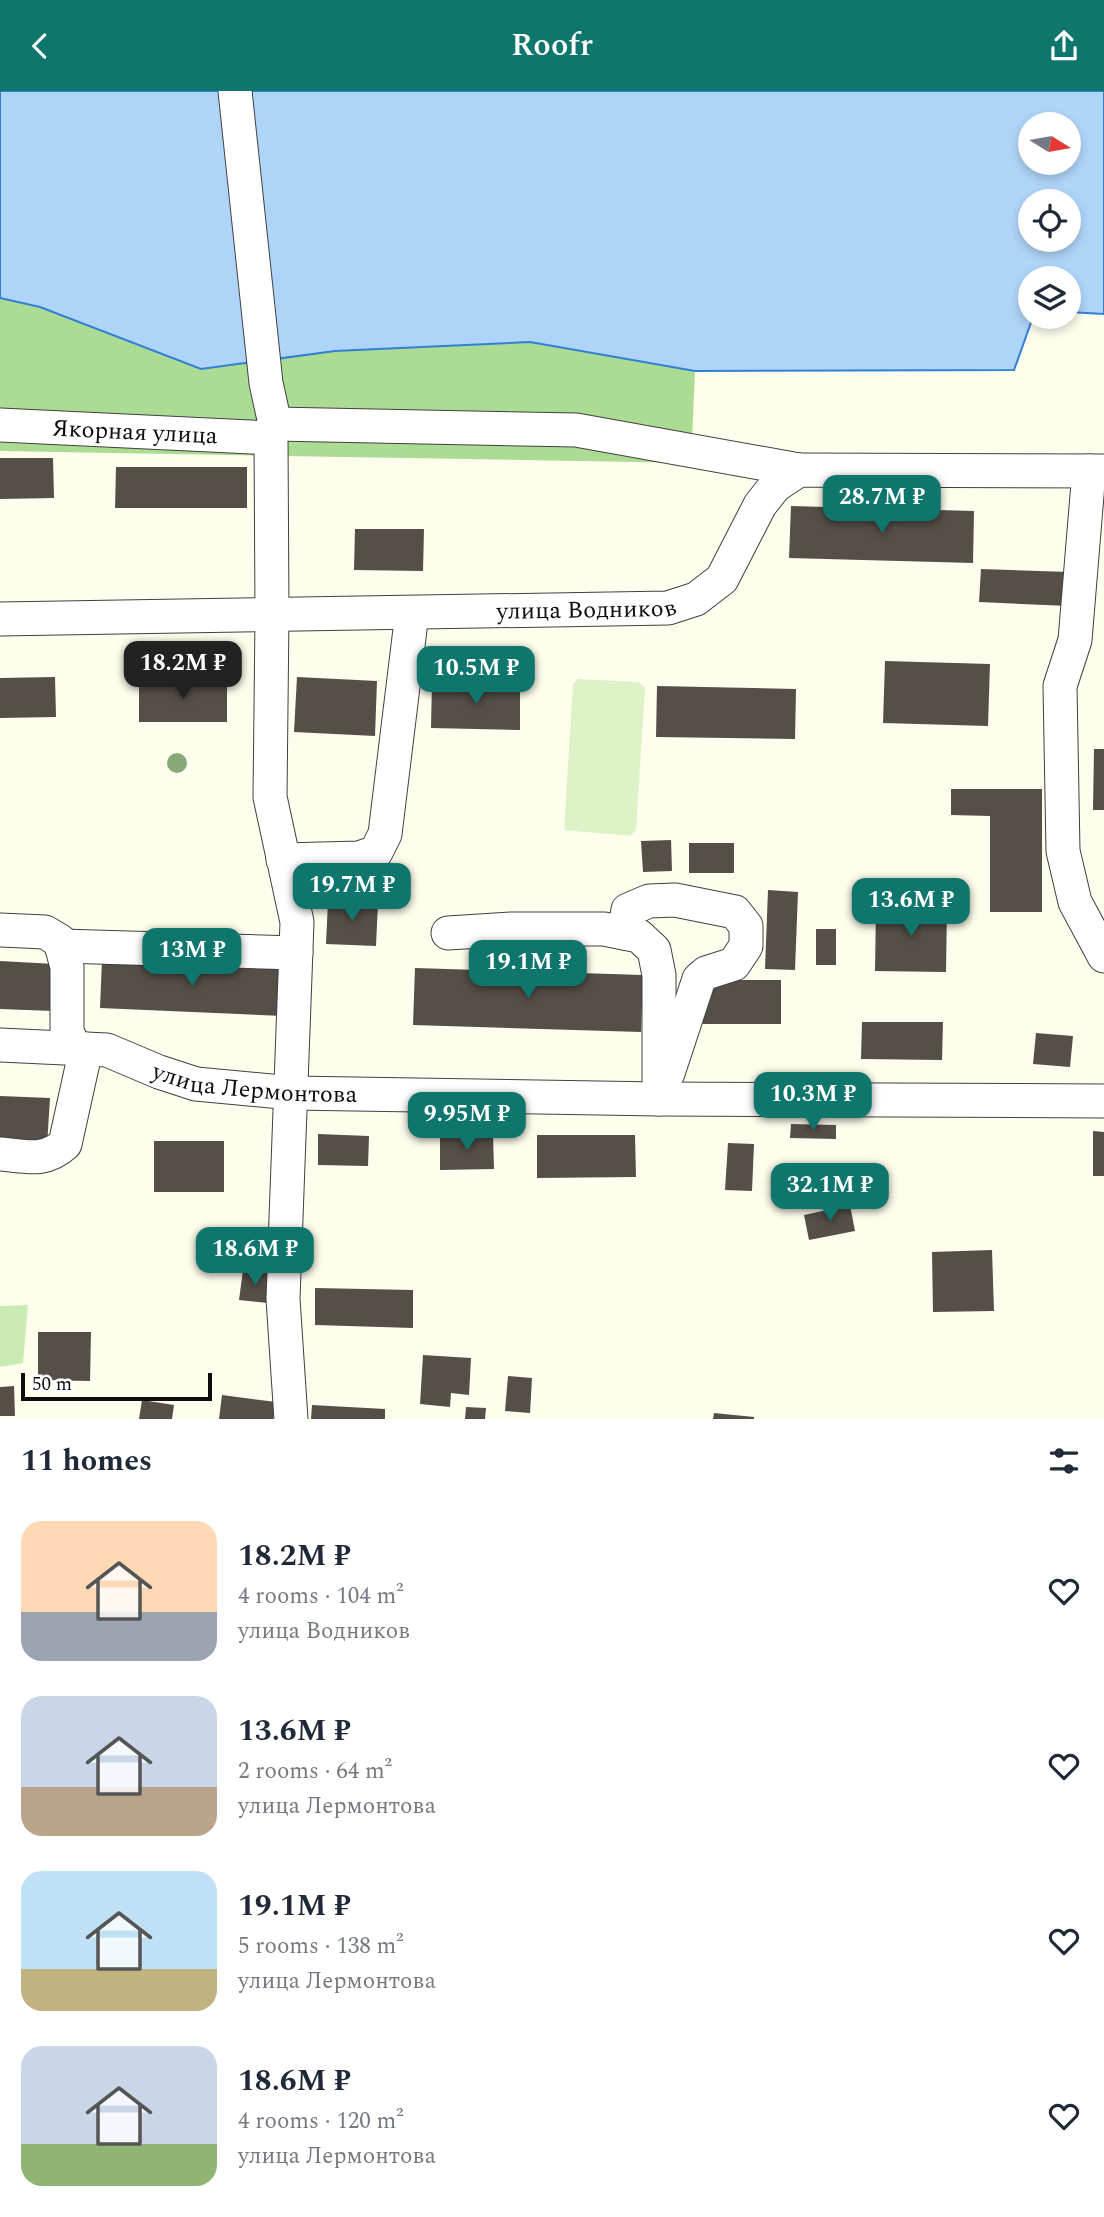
<!DOCTYPE html>
<html lang="en">
<head>
<meta charset="utf-8">
<style>
  body { margin:0; font-family:Spectral,serif; background:#f2f2f3; color:#1f2937; height:100vh; display:flex; flex-direction:column; font-size:26px; white-space:nowrap }
  * { box-sizing:border-box; margin:0 }
  p { font-size:23px; color:#747a83 }
  .icon { flex:none; width:38px; height:38px; fill:none; stroke:currentColor; stroke-width:2; stroke-linecap:round; stroke-linejoin:round }
  .map { position:relative; height:1328px; overflow:hidden }
  .sheet { display:flex; flex-direction:column; background:#fff; flex:1 }
  .sheet>* { flex:none }
  .needle { width:46px; rotate:101deg }
  .buttons { position:absolute; left:1018px; top:21px; display:grid; gap:14px }
  .buttons a { display:grid; place-items:center; width:63px; height:63px; border-radius:50%; background:#fff; box-shadow:0 4px 10px #0003; font-size:35px }
  .scale { position:absolute; left:21px; bottom:18px; width:191px; box-sizing:border-box; padding-left:7px; border:4px solid #0d0d0d; border-top:0; font-size:19px; line-height:24px; white-space:nowrap; color:#0d0d0d; -webkit-text-stroke:5px #fff; paint-order:stroke }
  .price { position:absolute; translate:-50% -60px; padding:0 16px; border-radius:14px; background:#0f766e; color:#fff; font-size:23px; line-height:46px; filter:drop-shadow(0 2px 4px #0008) }
  .price::after { content:''; position:absolute; left:50%; top:42px; width:21px; height:16px; margin-left:-10px; background:inherit; clip-path:polygon(0 0,100% 0,50% 100%) }
  .price.selected { background:#222; color:#fff }
  ul { padding:0; list-style:none }
  li { display:flex; align-items:center; gap:21px; height:175px; padding:0 21px }
  li span { display:grid; place-items:center; flex:none; width:196px; height:140px; border-radius:21px; color:#555 }
  li>.icon { margin-inline-start:auto }
  span .icon { width:84px; height:84px; fill:#fffc; stroke-width:1 }
  li b { font-size:30px }
  h2 { display:flex; justify-content:space-between; align-items:center; height:84px; padding:0 21px; font-size:30px }
  header { display:flex; justify-content:space-between; align-items:center; height:91px; padding:0 21px; background:#0f766e; color:#fff; font-size:32px; font-weight:600 }
  .map>svg:first-child { display:block }
</style>
</head>
<body>
<header><svg class="icon" aria-label="back" viewBox="0 0 24 24"><path d="M15 5l-7 7 7 7"/></svg>Roofr<svg class="icon" aria-label="share" viewBox="0 0 24 24"><path d="M12 15V3M7 8l5-5 5 5M5 13v7h14v-7"/></svg></header>
<div class="map">
<svg width="1104" height="1328" viewBox="0 0 1104 1328">
  <rect width="100%" height="100%" fill="#fffdec"/>
  <polygon fill="#caebb4" points="28,1214 23,1272 0,1276 0,1215"/>
  <polygon fill="#acdc93" points="0,207 40,216 201,278 335,260 530,251 695,280 691,372 0,360"/>
  <polygon fill="#def2c7" points="578,588 639,591 645,597 636,739 630,745 564,739 573,593"/>
  <path fill="#afd4f9" stroke="#3280d3" stroke-width="2" fill-rule="evenodd" d="M0,0H1104V223L1069,221V187H1031V226H1033L1014,279L695,280L530,251L335,260L201,278L40,216L0,207ZM1031,33H1069V72H1031ZM1031,110H1069V149H1031Z"/>
  <g fill="#564f48">
    <polygon points="0,367 53,367 54,407 0,408"/>
    <polygon points="116,376 247,376 247,417 115,417"/>
    <polygon points="791,415 974,420 973,472 789,467"/>
    <polygon points="355,438 424,438 423,480 354,479"/>
    <polygon points="981,478 1069,481 1068,515 979,511"/>
    <polygon points="885,570 990,573 988,635 883,632"/>
    <polygon points="55,586 56,626 0,627 0,587"/>
    <polygon points="297,586 377,590 375,645 294,641"/>
    <rect x="139" y="589" width="88" height="42"/>
    <polygon points="432,590 520,592 520,639 431,637"/>
    <polygon points="657,595 796,598 795,648 656,646"/>
    <polygon points="1094,658 1104,658 1104,719 1093,719"/>
    <polygon points="951,698 1042,698 1042,821 990,821 990,725 951,724"/>
    <polygon points="671,749 672,780 643,781 641,750"/>
    <rect x="689" y="752" width="45" height="30"/>
    <polygon points="768,799 798,801 795,879 765,878"/>
    <polygon points="328,810 378,812 376,855 326,853"/>
    <polygon points="876,814 947,815 946,881 875,880"/>
    <rect x="816" y="838" width="20" height="36"/>
    <polygon points="102,869 285,877 283,925 100,917"/>
    <polygon points="0,870 55,873 53,920 0,918"/>
    <polygon points="415,877 643,884 641,941 413,934"/>
    <rect x="703" y="889" width="78" height="44"/>
    <polygon points="862,931 943,931 942,969 861,968"/>
    <polygon points="1036,942 1073,945 1070,976 1033,973"/>
    <polygon points="0,1005 50,1007 47,1055 0,1052"/>
    <polygon points="791,1033 836,1034 836,1048 790,1047"/>
    <polygon points="1093,1040 1104,1041 1104,1085 1093,1085"/>
    <polygon points="318,1043 369,1045 368,1075 318,1074"/>
    <polygon points="493,1043 494,1078 440,1079 440,1044"/>
    <polygon points="537,1044 635,1044 636,1086 537,1087"/>
    <rect x="154" y="1050" width="70" height="51"/>
    <polygon points="728,1052 754,1053 752,1100 725,1099"/>
    <polygon points="850,1114 855,1140 809,1149 804,1124"/>
    <polygon points="992,1159 994,1220 933,1221 932,1161"/>
    <polygon points="243,1179 271,1182 268,1212 239,1209"/>
    <polygon points="315,1197 413,1199 413,1237 315,1234"/>
    <polygon points="38,1241 91,1241 90,1290 38,1289"/>
    <polygon points="423,1264 471,1267 469,1304 451,1302 450,1316 420,1313"/>
    <polygon points="508,1285 532,1287 530,1322 505,1320"/>
    <polygon points="14,1295 15,1325 0,1325 0,1296"/>
    <polygon points="222,1304 276,1311 273,1328 219,1328"/>
    <polygon points="142,1309 174,1314 172,1328 139,1328"/>
    <polygon points="312,1314 385,1318 385,1328 311,1328"/>
    <polygon points="466,1316 486,1317 485,1328 465,1328"/>
    <polygon points="714,1322 754,1326 754,1328 713,1328"/>
  </g>
  <g fill="none" stroke-linecap="round" stroke-linejoin="round">
    <g stroke="#404040" stroke-width="35">
      <g id="minor">
        <polyline points="235,0 266,292 275,333 271,347 272,524 270,706 297,831 283,1208 291,1328"/>
        <polyline points="275,333 576,339 799,379"/>
        <path id="s1" d="M0,334L271,347"/>
        <polyline points="1089,380 1075,549 1060,595 1063,760 1075,811 1104,865"/>
        <path id="s2" d="M0,528L668,517L696,508L722,488L760,414L775,395L799,379L1104,380"/>
        <polyline points="283,769 359,767 376,761 385,743 412,522"/>
        <polyline points="0,839 45,841 60,850 67,876 67,940 74,957"/>
        <polyline points="448,842 512,838 604,838 639,845 654,859 659,884 659,1008"/>
        <polyline points="624,842 628,819 649,810 675,809 735,821 746,835 746,855 734,873 706,882 699,888 668,982"/>
        <polyline points="61,855 296,862"/>
        <path id="s3" d="M0,954L107,959L159,981L196,993L292,1002L659,1008L1104,1010"/>
        <path d="M0,1063C26,1065 44,1072 65,1053L86,958"/>
      </g>
    </g>
    <use href="#minor" stroke="#fff" stroke-width="33"/>
  </g>
  <circle fill="#85aa78" cx="177" cy="672" r="10"/>
  <g text-anchor="middle" stroke-width="7" stroke-linejoin="round" paint-order="stroke">
    <g font-size="24" fill="#0d0d0d" stroke="#fff">
      <text dy="8" stroke="none"><textPath href="#s1" startOffset="135">Якорная улица</textPath></text>
      <text dy="8" stroke="none"><textPath href="#s2" startOffset="586">улица Водников</textPath></text>
      <text dy="8" stroke="none"><textPath href="#s3" startOffset="261">улица Лермонтова</textPath></text>
    </g>
  </g>
</svg>
<div class="buttons">
<a><svg class="needle" viewBox="-14 -14 28 28"><path d="M0-13l5 13h-10z" fill="#e53935"/><path d="M0 13l5-13h-10z" fill="#747a83"/></svg></a>
<a><svg class="icon" aria-label="locate" viewBox="0 0 24 24"><circle cx="12" cy="12" r="6"/><path d="M12 2v4M12 18v4M2 12h4M18 12h4"/></svg></a>
<a><svg class="icon" aria-label="layers" viewBox="0 0 24 24"><path d="M12 4l9 5-9 5-9-5zM3 14l9 5 9-5"/></svg></a>
</div>
<div class="scale">50 m</div>
<b class="price" style="left:882px;top:444px">28.7M ₽</b>
<b class="price selected" style="left:183px;top:610px">18.2M ₽</b>
<b class="price" style="left:476px;top:615px">10.5M ₽</b>
<b class="price" style="left:352px;top:832px">19.7M ₽</b>
<b class="price" style="left:911px;top:847px">13.6M ₽</b>
<b class="price" style="left:192px;top:897px">13M ₽</b>
<b class="price" style="left:528px;top:909px">19.1M ₽</b>
<b class="price" style="left:813px;top:1041px">10.3M ₽</b>
<b class="price" style="left:467px;top:1061px">9.95M ₽</b>
<b class="price" style="left:830px;top:1132px">32.1M ₽</b>
<b class="price" style="left:255px;top:1196px">18.6M ₽</b>
</div>
<section class="sheet">
<h2>11 homes<svg class="icon" aria-label="filters" viewBox="0 0 24 24"><path d="M4 7h16M4 17h16"/><circle cx="9" cy="7" r="2"/><circle cx="15" cy="17" r="2"/></svg></h2>
<ul>
<li><span style="background:linear-gradient(#ffd9b3 65%,#9aa5b1 0)"><svg class="icon" aria-label="home" viewBox="0 0 24 24"><path d="M3 11l9-7 9 7M6 9v11h12V9"/></svg></span><div><b>18.2M ₽</b><p>4 rooms · 104 m²</p><p>улица Водников</p></div><svg class="icon" aria-label="heart" viewBox="0 0 24 24"><path d="M12 20l-8-8c-3-5 5-10 8-4 3-6 11-1 8 4z"/></svg></li>
<li><span style="background:linear-gradient(#c9d6e8 65%,#b9a48a 0)"><svg class="icon" aria-label="home" viewBox="0 0 24 24"><path d="M3 11l9-7 9 7M6 9v11h12V9"/></svg></span><div><b>13.6M ₽</b><p>2 rooms · 64 m²</p><p>улица Лермонтова</p></div><svg class="icon" aria-label="heart" viewBox="0 0 24 24"><path d="M12 20l-8-8c-3-5 5-10 8-4 3-6 11-1 8 4z"/></svg></li>
<li><span style="background:linear-gradient(#bfe0f5 70%,#c2b280 0)"><svg class="icon" aria-label="home" viewBox="0 0 24 24"><path d="M3 11l9-7 9 7M6 9v11h12V9"/></svg></span><div><b>19.1M ₽</b><p>5 rooms · 138 m²</p><p>улица Лермонтова</p></div><svg class="icon" aria-label="heart" viewBox="0 0 24 24"><path d="M12 20l-8-8c-3-5 5-10 8-4 3-6 11-1 8 4z"/></svg></li>
<li><span style="background:linear-gradient(#c9d6e8 70%,#8fb573 0)"><svg class="icon" aria-label="home" viewBox="0 0 24 24"><path d="M3 11l9-7 9 7M6 9v11h12V9"/></svg></span><div><b>18.6M ₽</b><p>4 rooms · 120 m²</p><p>улица Лермонтова</p></div><svg class="icon" aria-label="heart" viewBox="0 0 24 24"><path d="M12 20l-8-8c-3-5 5-10 8-4 3-6 11-1 8 4z"/></svg></li>
</ul>
</section>
</body>
</html>
